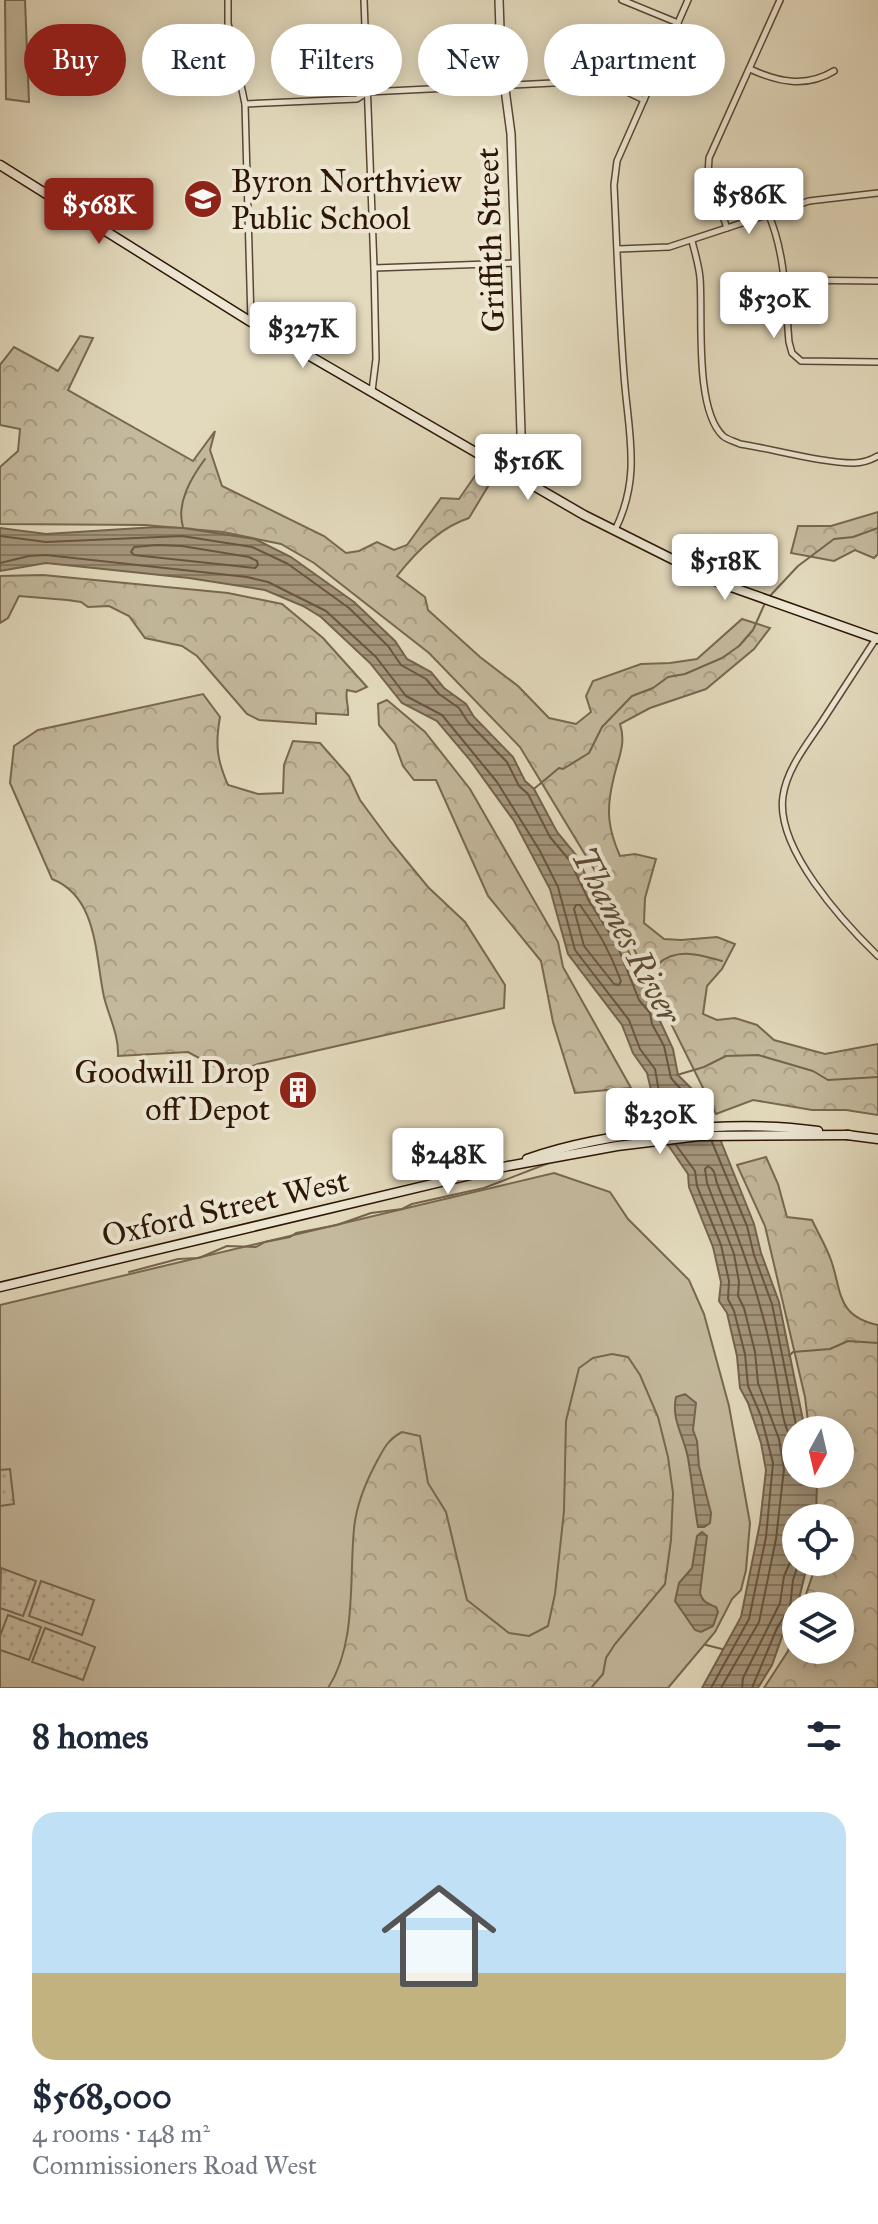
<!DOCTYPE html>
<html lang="en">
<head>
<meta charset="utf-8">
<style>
  body { margin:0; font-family:"IM FELL Great Primer",serif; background:#f6f6f7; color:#1f2937; height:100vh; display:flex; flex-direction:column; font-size:30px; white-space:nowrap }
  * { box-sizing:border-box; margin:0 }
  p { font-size:26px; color:#747a83 }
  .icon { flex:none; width:44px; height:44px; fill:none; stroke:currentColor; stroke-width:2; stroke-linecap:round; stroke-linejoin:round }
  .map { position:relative; height:1688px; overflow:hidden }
  .side { display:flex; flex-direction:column; background:#fff; flex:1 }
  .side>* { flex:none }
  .top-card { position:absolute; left:24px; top:24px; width:830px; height:72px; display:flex; gap:16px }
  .needle { width:52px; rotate:188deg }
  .tools { position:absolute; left:782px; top:1416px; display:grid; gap:16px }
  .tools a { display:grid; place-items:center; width:72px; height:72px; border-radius:50%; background:#fff; box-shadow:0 4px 20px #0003; font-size:40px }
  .price { position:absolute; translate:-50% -68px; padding:0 18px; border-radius:8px; background:#fff; color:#222; font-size:26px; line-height:52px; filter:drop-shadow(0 2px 4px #0008) }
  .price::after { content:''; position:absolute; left:50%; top:48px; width:24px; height:18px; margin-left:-12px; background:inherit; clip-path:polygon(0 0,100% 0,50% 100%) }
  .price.active { background:#8f2418; color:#fff }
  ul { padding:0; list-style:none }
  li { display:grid; align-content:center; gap:16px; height:424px; padding:0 32px }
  li span { display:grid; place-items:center; height:248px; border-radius:24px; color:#555 }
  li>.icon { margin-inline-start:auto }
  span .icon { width:144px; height:144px; fill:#fffc; stroke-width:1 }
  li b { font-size:34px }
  h2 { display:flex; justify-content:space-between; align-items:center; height:96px; padding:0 32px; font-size:34px }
  .pill { padding:0 28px; border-radius:36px; background:#fff; box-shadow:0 4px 20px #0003; font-size:28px; line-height:72px }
  .pill.active { background:#8f2418; color:#fff }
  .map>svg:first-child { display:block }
</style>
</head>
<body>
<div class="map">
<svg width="878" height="1688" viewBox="0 0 878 1688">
  <defs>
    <pattern id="forest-crowns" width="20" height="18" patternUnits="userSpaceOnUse" patternTransform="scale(2)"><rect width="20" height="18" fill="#c4b99d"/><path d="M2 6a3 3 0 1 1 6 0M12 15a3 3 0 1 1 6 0" fill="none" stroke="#a99e86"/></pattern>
    <pattern id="park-dots" width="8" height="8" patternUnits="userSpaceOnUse" patternTransform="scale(2)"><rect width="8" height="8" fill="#c4b99d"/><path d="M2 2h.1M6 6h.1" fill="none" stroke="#a99e86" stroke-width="1.8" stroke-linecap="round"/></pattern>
    <pattern id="water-rules" width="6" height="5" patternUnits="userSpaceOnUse" patternTransform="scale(2)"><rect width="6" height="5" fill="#a5977e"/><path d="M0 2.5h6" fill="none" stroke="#877a65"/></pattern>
  </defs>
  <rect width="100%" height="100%" fill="#e3dabd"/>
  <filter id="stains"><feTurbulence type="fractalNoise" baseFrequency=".0025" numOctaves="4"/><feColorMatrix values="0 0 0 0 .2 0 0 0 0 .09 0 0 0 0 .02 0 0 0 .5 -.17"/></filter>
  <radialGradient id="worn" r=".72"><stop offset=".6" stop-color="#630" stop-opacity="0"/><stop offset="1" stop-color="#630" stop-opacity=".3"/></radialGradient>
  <g fill="#c4b99d" stroke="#786850" stroke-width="2">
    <polygon points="5,0 25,0 29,102 6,99"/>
    <polygon points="554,1173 610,1192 628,1219 689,1280 704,1314 729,1406 750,1523 746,1570 741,1590 732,1599 715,1632 668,1688 0,1688 0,1305"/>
  </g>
  <g fill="url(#forest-crowns)" stroke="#786850" stroke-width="2">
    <path d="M80,336L93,338L68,390L193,461L215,431L210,450L222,486L324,536L346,553L359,551L377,542L394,550L407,545L441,498L459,499L479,470L493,478L469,518C441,527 415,553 397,576L425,597L428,610L480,657L518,686L549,718L576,724L591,712L586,696L593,681L641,664L670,663L697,659L742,619L770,628L754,649L706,689L650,708L620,724C627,745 617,760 613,781C606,810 608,829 620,856L635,854L656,859L645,898L644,923L664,939L681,940L717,937L735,944L722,969L707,986L703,1014L717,1020L735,1018L757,1025L774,1040L825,1054L878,1044V1115L846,1110H812L753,1100L716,1114L595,871L520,747L429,653L314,563L281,544L223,532L145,525L0,524V467L18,451L20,429L0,425V365L14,347L58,371Z"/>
    <polygon points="878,512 878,554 874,558 855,550 834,561 791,553 798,526 831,526"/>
    <path d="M43,575L228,593L282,604L323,638L367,687L356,692L347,690C345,700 349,705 348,715L316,713V724L259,720L247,714L197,656L182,646L145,638L129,616L109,606L88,607L81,602L67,600L19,596L8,618L0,623V576Z"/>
    <path d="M203,694L220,717C215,745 217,760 228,785L258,794L283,793L284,765L293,741L320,743L349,776L360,800L391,842L428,887L465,922L505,985L504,1008L258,1064L231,1075L188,1052L118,1056C119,1035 109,1017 104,997C95,955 98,897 52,879L10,783L14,746L38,730Z"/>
    <polygon points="387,700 425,732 470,789 558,942 563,967 631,1088 575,1093 553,1022 541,961 488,896 436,780 414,780 403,766 395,744 379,725 378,704"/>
    <path d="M766,1157L778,1184L787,1217L812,1220C818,1233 826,1246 831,1260C842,1291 836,1316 878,1325V1688H764L788,1651L796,1625V1650H840V1606H802L817,1562H840V1518H813L812,1474H840V1430H809L805,1397L765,1226L737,1165Z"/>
    <path d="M612,1354L628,1357L640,1375L658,1417L668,1457L673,1493L671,1540L665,1584L615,1644L606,1658L603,1674L591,1688H328C357,1643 349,1580 354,1529C356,1507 365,1484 375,1465C383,1450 387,1440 402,1432L420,1436L428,1483L446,1512L467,1600L509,1633L529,1636L548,1626L555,1594L564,1511L566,1421L579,1368L593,1358Z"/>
  </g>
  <g fill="url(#park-dots)" stroke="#786850" stroke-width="2">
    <polygon points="10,1469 14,1504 0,1506 0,1470"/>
    <polygon points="1,1568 36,1581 23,1616 0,1608"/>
    <polygon points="41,1581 94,1600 82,1635 29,1616"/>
    <polygon points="8,1615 41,1627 29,1660 0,1650 0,1636"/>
    <polygon points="45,1628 95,1647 83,1680 32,1662"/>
  </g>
  <g fill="url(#water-rules)" stroke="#75634d" stroke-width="2">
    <polygon points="156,527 183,528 255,539 291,557 354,602 395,641 407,659 431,672 444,688 466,704 474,717 513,757 525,781 534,789 557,832 576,855 596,897 624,940 647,997 658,1010 660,1021 673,1049 678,1075 693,1090 704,1118 716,1129 754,1224 761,1253 779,1302 805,1430 796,1430 796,1474 813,1474 817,1481 816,1518 796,1518 796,1562 808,1562 796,1611 784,1631 772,1665 758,1688 702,1688 741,1617 760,1523 766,1470 761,1443 748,1403 740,1388 737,1356 727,1313 719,1301 721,1282 713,1247 689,1187 688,1174 662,1136 647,1073 633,1053 622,1025 568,954 550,889 514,821 470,760 437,721 402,703 370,663 321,617 303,606 265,590 189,578 46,563 0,571 0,528 46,534"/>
    <path d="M685,1394L696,1403L693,1430L697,1441L699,1466L711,1513L710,1523L704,1527H698C694,1504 692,1481 688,1458C684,1436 671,1420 676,1397Z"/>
    <path d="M702,1532L707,1536L700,1593C703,1603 707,1603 716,1607L718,1612L713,1626L701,1632L695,1630L675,1601L679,1583L692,1568L697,1536Z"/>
  </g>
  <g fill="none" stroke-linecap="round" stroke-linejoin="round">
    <g stroke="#695640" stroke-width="2">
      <polyline points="0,536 46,542 182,536 252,547 288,564 349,608 388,646 401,665 426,679 439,694 459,708 468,722 507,762 519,786 528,794 550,837 570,861 589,901 617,945 639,1000 650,1013 652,1024 664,1046 671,1078 685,1094 697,1122"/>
      <polygon points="157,545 182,546 249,557 257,561 258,565 255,568 134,555 131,552 134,547"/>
      <polyline points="0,563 29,556 46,555 247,577 268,582 326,611 376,657 406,696 442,715 497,782 540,851 558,887 575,950 629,1020 640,1049 655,1069 661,1103 669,1124"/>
      <path d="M576,905H580C597,928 611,954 621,981L619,985L614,984L584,946L574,909Z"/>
      <polyline points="712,1142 747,1226 754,1255 772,1304 797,1430"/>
      <polyline points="676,1145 695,1171 697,1186 721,1245 729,1281 728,1299 734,1311 745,1354 748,1386 761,1416 773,1463 766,1537 749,1619 711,1688"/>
      <path d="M721,1688L759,1622L776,1539L784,1469L779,1439L758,1383L755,1352L744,1308L738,1296L739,1282L734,1254L707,1183L705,1169L708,1166C717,1171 714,1177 718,1186C744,1249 766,1314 777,1381C780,1398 783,1433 796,1445"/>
      <polyline points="742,1688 743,1678 780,1603 784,1576 796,1549"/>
      <polyline points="752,1688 777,1628 790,1607 793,1580 799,1562"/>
    </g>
    <g stroke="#75634d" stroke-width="2">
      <path d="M183,527C176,503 191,478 205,459"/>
      <polyline points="768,598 798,566 834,539 853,537 878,528"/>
      <polyline points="535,788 559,768 563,769 589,753 602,727 632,696 653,688 668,677 685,674 722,658 739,646 753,630 765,603"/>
      <path d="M639,983C646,977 651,969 658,964C677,947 700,955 722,961"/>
      <polyline points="677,1075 704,1067 726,1056 758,1055 813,1071 828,1080 878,1077"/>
      <polyline points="129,1272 178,1259 199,1258 227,1246 256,1247 265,1242 290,1237 296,1233 337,1225 371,1213 402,1209 412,1204 484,1188 554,1161"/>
      <polyline points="789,1356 793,1352 830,1349 848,1341 878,1343"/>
      <polyline points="706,1645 722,1649"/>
    </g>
    <g stroke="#5a4732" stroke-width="8">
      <g id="minor">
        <polyline points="228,0 228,23 245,104 251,321"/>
        <polyline points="364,0 374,268 376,359 372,391"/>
        <polyline points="622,0 678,23"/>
        <path d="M750,69C778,82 806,88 834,71"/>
        <polyline points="245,104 357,99 368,92 593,81 606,82 644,100"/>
        <path d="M768,213C786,255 785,297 789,342L792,353L801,361L878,362"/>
        <polyline points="727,228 708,175 709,158 780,0"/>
        <path d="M692,241C695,253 699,266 700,278C703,315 694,409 723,436C728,440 734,441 740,444C773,449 822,463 854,463C863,463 871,460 878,456"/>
        <polyline points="618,249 669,247 809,201 878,193"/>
        <polyline points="374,268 515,263"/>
        <polyline points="786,280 878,281"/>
        <path d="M615,530C642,476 628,432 624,375C619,312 617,248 614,185L617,161L688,0"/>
        <path d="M877,637C859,665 841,692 823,720C808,743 787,768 783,796C775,848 843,922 878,956"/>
      </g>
    </g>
    <g stroke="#5a4732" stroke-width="10">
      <polyline id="tertiary" points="499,0 501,59 511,134 522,462 515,476"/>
    </g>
    <g stroke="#2d1603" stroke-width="11">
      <g id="secondary">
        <polyline points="0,165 251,322 584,515 720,583 878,639"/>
        <polyline points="847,1135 878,1139"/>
        <path d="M527,1159C606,1131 735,1119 818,1131"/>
        <polyline points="0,1287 508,1166 617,1146 699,1136 849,1135"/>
      </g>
    </g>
    <use href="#minor" stroke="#ede7d4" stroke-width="5"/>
    <use href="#tertiary" stroke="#ede7d4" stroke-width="7"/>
    <use href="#secondary" stroke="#ede7d4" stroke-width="8"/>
  </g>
  <defs>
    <g id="school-disc" transform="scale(2)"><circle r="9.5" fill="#8f2418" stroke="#ede7d4"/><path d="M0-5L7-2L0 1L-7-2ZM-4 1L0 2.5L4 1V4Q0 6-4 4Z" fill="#fff"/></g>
    <g id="building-disc" transform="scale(2)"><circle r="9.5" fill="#8f2418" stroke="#ede7d4"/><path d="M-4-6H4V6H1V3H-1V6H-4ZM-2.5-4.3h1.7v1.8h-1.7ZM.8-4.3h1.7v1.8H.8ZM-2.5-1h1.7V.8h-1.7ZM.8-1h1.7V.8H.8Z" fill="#fff"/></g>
  </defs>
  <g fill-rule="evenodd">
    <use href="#school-disc" x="203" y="199"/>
    <use href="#building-disc" x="298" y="1090"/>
  </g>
  <g text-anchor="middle" stroke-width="8" stroke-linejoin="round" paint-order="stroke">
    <g font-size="32" fill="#2d1603" stroke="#ede7d4" text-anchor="start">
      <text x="231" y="192">Byron Northview<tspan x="231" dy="37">Public School</tspan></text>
      <text x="270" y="1083" text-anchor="end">Goodwill Drop<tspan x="270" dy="37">off Depot</tspan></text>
    </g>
    <g font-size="32" fill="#2d1603" stroke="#ede7d4">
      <text transform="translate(490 240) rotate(-92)" y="11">Griffith Street</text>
      <text transform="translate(225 1208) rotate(-13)" y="11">Oxford Street West</text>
    </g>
    <g font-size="34" font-style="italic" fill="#5d4a34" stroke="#ede7d4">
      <text transform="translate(627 935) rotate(62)" y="12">Thames River</text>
    </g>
  </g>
  <rect width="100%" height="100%" filter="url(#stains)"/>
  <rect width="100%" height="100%" fill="url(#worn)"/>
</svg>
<div class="tools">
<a><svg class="needle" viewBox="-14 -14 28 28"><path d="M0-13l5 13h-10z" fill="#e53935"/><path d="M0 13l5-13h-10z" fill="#747a83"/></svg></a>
<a><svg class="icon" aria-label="locate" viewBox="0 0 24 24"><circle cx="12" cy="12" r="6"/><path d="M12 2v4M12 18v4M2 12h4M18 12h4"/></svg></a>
<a><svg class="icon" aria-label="layers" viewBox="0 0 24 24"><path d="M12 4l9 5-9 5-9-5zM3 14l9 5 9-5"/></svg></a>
</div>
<b class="price" style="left:749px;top:236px">$586K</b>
<b class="price active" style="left:99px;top:246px">$568K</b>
<b class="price" style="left:774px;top:340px">$530K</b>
<b class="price" style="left:303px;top:370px">$327K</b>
<b class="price" style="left:528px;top:502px">$516K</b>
<b class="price" style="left:725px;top:602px">$518K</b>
<b class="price" style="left:660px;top:1156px">$230K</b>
<b class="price" style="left:448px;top:1196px">$248K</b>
<div class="top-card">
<a class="pill active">Buy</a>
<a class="pill">Rent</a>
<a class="pill">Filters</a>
<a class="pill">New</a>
<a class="pill">Apartment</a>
</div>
</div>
<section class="side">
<h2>8 homes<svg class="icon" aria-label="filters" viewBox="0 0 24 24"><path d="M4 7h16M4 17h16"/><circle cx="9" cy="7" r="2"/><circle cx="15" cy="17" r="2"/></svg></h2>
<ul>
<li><span style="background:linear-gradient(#bfe0f5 65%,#c2b280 0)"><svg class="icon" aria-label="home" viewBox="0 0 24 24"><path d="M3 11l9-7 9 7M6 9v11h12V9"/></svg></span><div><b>$568,000</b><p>4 rooms · 148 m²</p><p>Commissioners Road West</p></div></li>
</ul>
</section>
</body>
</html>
